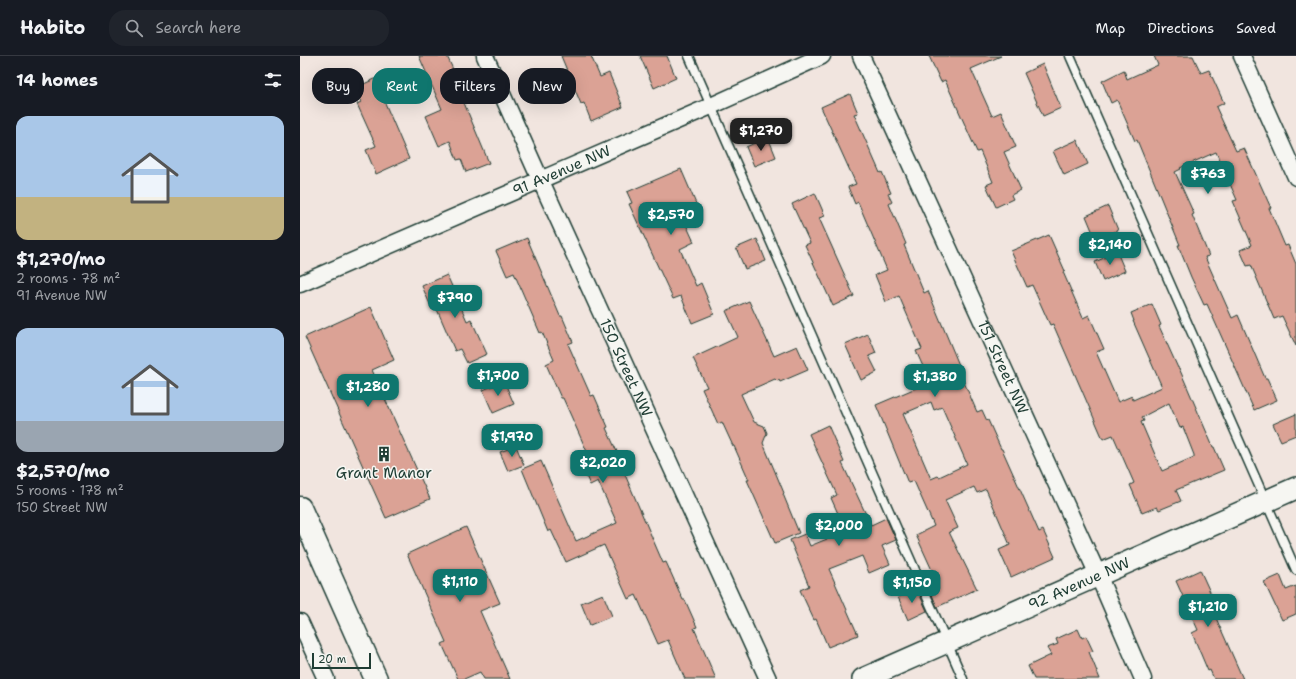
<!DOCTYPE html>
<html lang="en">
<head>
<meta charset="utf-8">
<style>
  body { margin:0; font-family:"Shantell Sans",sans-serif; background:#20242c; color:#f1f3f6; height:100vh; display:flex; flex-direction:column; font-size:15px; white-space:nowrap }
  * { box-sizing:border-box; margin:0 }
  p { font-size:13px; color:#9ea1a6 }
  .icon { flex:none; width:22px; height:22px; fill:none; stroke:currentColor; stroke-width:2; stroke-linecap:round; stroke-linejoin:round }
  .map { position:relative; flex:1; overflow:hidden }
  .side { display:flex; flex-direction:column; background:#171b24; width:300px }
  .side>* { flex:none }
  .top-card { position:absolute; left:12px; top:12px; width:380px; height:36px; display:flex; gap:8px }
  .scale { position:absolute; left:12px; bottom:10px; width:59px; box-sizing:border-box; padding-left:4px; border:2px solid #1f3d34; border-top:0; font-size:11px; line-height:14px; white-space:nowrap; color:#1f3d34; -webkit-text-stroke:3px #f6f6f2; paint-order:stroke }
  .price { position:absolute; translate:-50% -34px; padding:0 9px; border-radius:8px; background:#0f766e; color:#fff; font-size:13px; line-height:26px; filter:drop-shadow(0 1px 2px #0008) }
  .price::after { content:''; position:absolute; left:50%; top:24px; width:12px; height:9px; margin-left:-6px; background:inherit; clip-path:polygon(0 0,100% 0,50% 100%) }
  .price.on { background:#222; color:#fff }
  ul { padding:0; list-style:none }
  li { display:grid; align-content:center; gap:8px; height:212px; padding:0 16px }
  li span { display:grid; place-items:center; height:124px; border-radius:12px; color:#555 }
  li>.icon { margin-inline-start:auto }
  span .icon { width:72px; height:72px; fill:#fffc; stroke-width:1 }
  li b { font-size:17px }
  h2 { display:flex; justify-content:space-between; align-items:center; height:48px; padding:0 16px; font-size:17px }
  .pill { padding:0 14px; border-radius:16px; background:#171b24; box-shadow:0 4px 16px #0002; font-size:14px; line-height:36px }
  .pill.on { background:#0f766e; color:#fff }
  header { display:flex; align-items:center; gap:24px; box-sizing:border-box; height:56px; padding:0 20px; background:#171b24; border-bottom:1px solid #363941 }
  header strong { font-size:19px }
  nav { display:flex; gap:22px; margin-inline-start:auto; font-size:14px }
  .search { width:280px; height:36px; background:#20242c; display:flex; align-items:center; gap:10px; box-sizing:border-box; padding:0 14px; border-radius:16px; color:#9ea1a6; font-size:15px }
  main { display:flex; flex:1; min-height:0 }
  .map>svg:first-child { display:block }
</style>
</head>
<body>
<header>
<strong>Habito</strong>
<div class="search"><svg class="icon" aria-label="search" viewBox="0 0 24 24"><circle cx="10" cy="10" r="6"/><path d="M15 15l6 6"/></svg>Search here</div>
<nav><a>Map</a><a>Directions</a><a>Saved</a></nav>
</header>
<main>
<section class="side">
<h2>14 homes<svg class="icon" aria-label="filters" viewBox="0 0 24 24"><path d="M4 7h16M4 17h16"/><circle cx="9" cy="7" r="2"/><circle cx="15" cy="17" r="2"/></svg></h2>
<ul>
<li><span style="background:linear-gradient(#a9c7e8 65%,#c2b280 0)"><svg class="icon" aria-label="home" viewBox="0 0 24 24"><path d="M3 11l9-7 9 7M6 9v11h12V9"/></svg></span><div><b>$1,270/mo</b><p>2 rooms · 78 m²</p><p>91 Avenue NW</p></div></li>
<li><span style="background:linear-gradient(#a9c7e8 75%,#9aa5b1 0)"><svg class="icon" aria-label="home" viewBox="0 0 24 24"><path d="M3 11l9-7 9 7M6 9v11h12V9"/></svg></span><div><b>$2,570/mo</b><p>5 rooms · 178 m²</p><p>150 Street NW</p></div></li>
</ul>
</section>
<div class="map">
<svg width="996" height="623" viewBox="0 0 996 623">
  <rect width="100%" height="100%" fill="#f1e5df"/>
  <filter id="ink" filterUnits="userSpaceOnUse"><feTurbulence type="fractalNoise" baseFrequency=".025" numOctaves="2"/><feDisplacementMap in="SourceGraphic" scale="8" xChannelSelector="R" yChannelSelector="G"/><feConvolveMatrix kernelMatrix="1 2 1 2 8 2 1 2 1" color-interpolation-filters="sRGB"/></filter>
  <g filter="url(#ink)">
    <g fill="#dba295" stroke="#1f3d34" fill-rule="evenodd">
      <polygon points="119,0 147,0 160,29 157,30 189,107 166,116 161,103 157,104 150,85 139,90 126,60 142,53"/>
      <polygon points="261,0 291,0 300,21 309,17 323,51 291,65 284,47 281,48"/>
      <polygon points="340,0 367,0 376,22 354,32"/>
      <polygon points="629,0 701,0 671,13 692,60 701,56 716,91 704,96 721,134 711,139 713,143 696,151 686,129 693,126 680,95 677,96 645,24 641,26"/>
      <polygon points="854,0 893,0 901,17 909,14 924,47 916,51 936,95 944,92 971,152 969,152 985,190 988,189 996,208 996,290 982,260 974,263 951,209 947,210 940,194 952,189 933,145 937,144 916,96 880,112 881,113 875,116 894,158 892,159 909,200 905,201 932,262 938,259 965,322 967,322 977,344 954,354 907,248 904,249 891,221 878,189 880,189 837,84 835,85 817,44 811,47 802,25 824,14 827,23 858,9"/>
      <polygon points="743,8 761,52 743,60 724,17"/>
      <polygon points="77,22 85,39 82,40 109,103 76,118 66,94 76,90 57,48 61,46 55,32"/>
      <path d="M550,38L558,57L554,58L580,117L582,116L591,137L588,138L592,146L589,148L606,188L604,189L624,237L628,235L659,309L657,310L677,356L682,354L687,365L688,364L701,393H702L739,476L743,474L755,501L711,521L699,494L710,489L686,433L677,437L674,431L645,444L658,472L649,476L677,533L637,551L628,529L637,525L616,479L634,470L614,425L608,427L576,349L630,326L616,295L622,293L599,240L586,246L575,219L587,214L558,146L555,148L548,131L556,128L521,51ZM631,346L634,354L642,351L667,408L639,421L638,420L631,423L603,358Z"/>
      <polygon points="468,81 476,101 454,110 446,91"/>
      <polygon points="777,84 788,108 764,119 753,95"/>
      <polygon points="381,113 400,157 384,164 394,186 380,193 396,230 401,227 414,258 392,267 381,240 373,243 329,148 332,147 327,136"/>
      <polygon points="515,137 525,160 519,162 554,240 533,250 505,189 510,187 492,148"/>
      <polygon points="808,150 818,174 796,184 786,160"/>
      <path d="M749,179L765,215L763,216L783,262L789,259L804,293L796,296L818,346L832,340L833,344L862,331L833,265H834L831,257L852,248L861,269L859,270L878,312H879L913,391H914L924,414L876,434L881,445L859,454L857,451L842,457L830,429L834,427L813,379L803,383L753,268L750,269L732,229L727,231L711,195ZM869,347L880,372L883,371L894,399V401L862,415L841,366L844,365L842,361Z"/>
      <polygon points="227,182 260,260 262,260 273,286 268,288 291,340 294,339 308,371 306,372 325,413 323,414 363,507 366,506 383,544 385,544 397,571 394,572 416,623 385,623 368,584 358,588 336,539 328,543 304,489 266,506 251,474 248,476 222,413 241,405 276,485 317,467 298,425 290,429 278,402 288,398 263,342 261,342 246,308 254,304 242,276 240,277 214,217 207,220 196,195"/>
      <polygon points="457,183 466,205 445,213 436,192"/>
      <polygon points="817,196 825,215 803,225 795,206"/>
      <polygon points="147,219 167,265 171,263 186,296 187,298 167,307 160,293 155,295 136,251 132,253 122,230"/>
      <polygon points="449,245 474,300 497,290 508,314 480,326 479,324 477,325 475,323 441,338 454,366 464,370 467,377 463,387 484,437 483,438 499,477 475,487 447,424 449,424 434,390 433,390 422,366 418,368 402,333 407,331 393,302 438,281 426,255"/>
      <polygon points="71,251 94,304 72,314 130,443 86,462 5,281"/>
      <polygon points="568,278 576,297 569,300 577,316 561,324 545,288"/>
      <polygon points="204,325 214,348 193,357 183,334"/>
      <polygon points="996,358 996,379 981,385 973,368"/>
      <polygon points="528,369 544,406 542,407 571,469 586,462 596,484 582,490 590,508 569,517 562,500 529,513 558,579 528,591 516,563 514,564 500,534 509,530 490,484 505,478 510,490 544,476 538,463 540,462 531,442 537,439 509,378"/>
      <polygon points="216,390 224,409 208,415 200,396"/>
      <polygon points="166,471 200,547 180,555 210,623 184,623 180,616 164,623 158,623 142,588 146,586 107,498"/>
      <polygon points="900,514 921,560 916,562 943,623 914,623 910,614 908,615 892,577 898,574 876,525"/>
      <polygon points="980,519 986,534 996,530 996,558 982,564 964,526"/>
      <polygon points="617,533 627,555 608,564 598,541"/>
      <polygon points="303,538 312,560 290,569 281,547"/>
      <polygon points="778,573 782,582 786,580 793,595 789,596 800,623 734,623 728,610 751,599 747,592 758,588 756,583"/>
    </g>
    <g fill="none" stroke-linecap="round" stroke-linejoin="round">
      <g stroke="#1f3d34" stroke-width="11">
        <g id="service">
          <polyline points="389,0 663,623"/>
          <polyline points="770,0 996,514"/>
        </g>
      </g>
      <g stroke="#1f3d34" stroke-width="19">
        <g id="minor">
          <path id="s1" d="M185,0L240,123L468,623"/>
          <path id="s2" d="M561,0L798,519L843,623"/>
          <polyline points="942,0 996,121"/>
          <path id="s3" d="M0,228L411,50L522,0"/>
          <polyline points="0,566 26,623"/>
        </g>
      </g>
      <g stroke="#1f3d34" stroke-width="24">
        <g id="tertiary">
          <path id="s4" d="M563,623L996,432"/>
        </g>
      </g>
      <g stroke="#1f3d34" stroke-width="25">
        <polyline id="secondary" points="0,452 76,623"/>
      </g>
      <use href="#service" stroke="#f6f6f2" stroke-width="8"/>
      <use href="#minor" stroke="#f6f6f2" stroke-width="16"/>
      <use href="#tertiary" stroke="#f6f6f2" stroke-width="21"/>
      <use href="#secondary" stroke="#f6f6f2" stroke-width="22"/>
    </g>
  </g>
  <defs>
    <g id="building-bare" transform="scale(1.2)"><path d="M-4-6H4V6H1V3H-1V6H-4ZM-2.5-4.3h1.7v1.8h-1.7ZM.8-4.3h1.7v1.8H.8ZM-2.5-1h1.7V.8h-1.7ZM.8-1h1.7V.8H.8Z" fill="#1f3d34" stroke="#f6f6f2" stroke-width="2.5" paint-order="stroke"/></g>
  </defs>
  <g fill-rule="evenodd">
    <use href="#building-bare" x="84" y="398"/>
  </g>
  <g text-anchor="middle" stroke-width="3" stroke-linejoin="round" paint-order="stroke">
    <g font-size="15" fill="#1f3d34" stroke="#f6f6f2">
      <text dy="5" stroke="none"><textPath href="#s3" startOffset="285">91 Avenue NW</textPath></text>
      <text dy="5" stroke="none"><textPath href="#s2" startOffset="342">151 Street NW</textPath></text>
      <text dy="5" stroke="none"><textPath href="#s1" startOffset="342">150 Street NW</textPath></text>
      <text dy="5" stroke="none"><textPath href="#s4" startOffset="236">92 Avenue NW</textPath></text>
    </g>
    <g font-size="15" fill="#1f3d34" stroke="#f6f6f2">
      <text x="84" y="422">Grant Manor</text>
    </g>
  </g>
</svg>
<div class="scale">20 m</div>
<b class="price on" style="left:461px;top:96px">$1,270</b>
<b class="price" style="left:908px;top:139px">$763</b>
<b class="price" style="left:371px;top:180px">$2,570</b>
<b class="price" style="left:810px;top:210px">$2,140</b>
<b class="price" style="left:155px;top:263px">$790</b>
<b class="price" style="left:198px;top:341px">$1,700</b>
<b class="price" style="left:635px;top:342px">$1,380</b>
<b class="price" style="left:68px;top:352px">$1,280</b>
<b class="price" style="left:212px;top:402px">$1,970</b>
<b class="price" style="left:303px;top:428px">$2,020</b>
<b class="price" style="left:539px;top:491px">$2,000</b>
<b class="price" style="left:160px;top:547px">$1,110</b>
<b class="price" style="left:612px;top:548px">$1,150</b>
<b class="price" style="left:908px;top:572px">$1,210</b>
<div class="top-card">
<a class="pill">Buy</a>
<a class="pill on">Rent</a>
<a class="pill">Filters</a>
<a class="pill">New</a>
</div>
</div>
</main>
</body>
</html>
